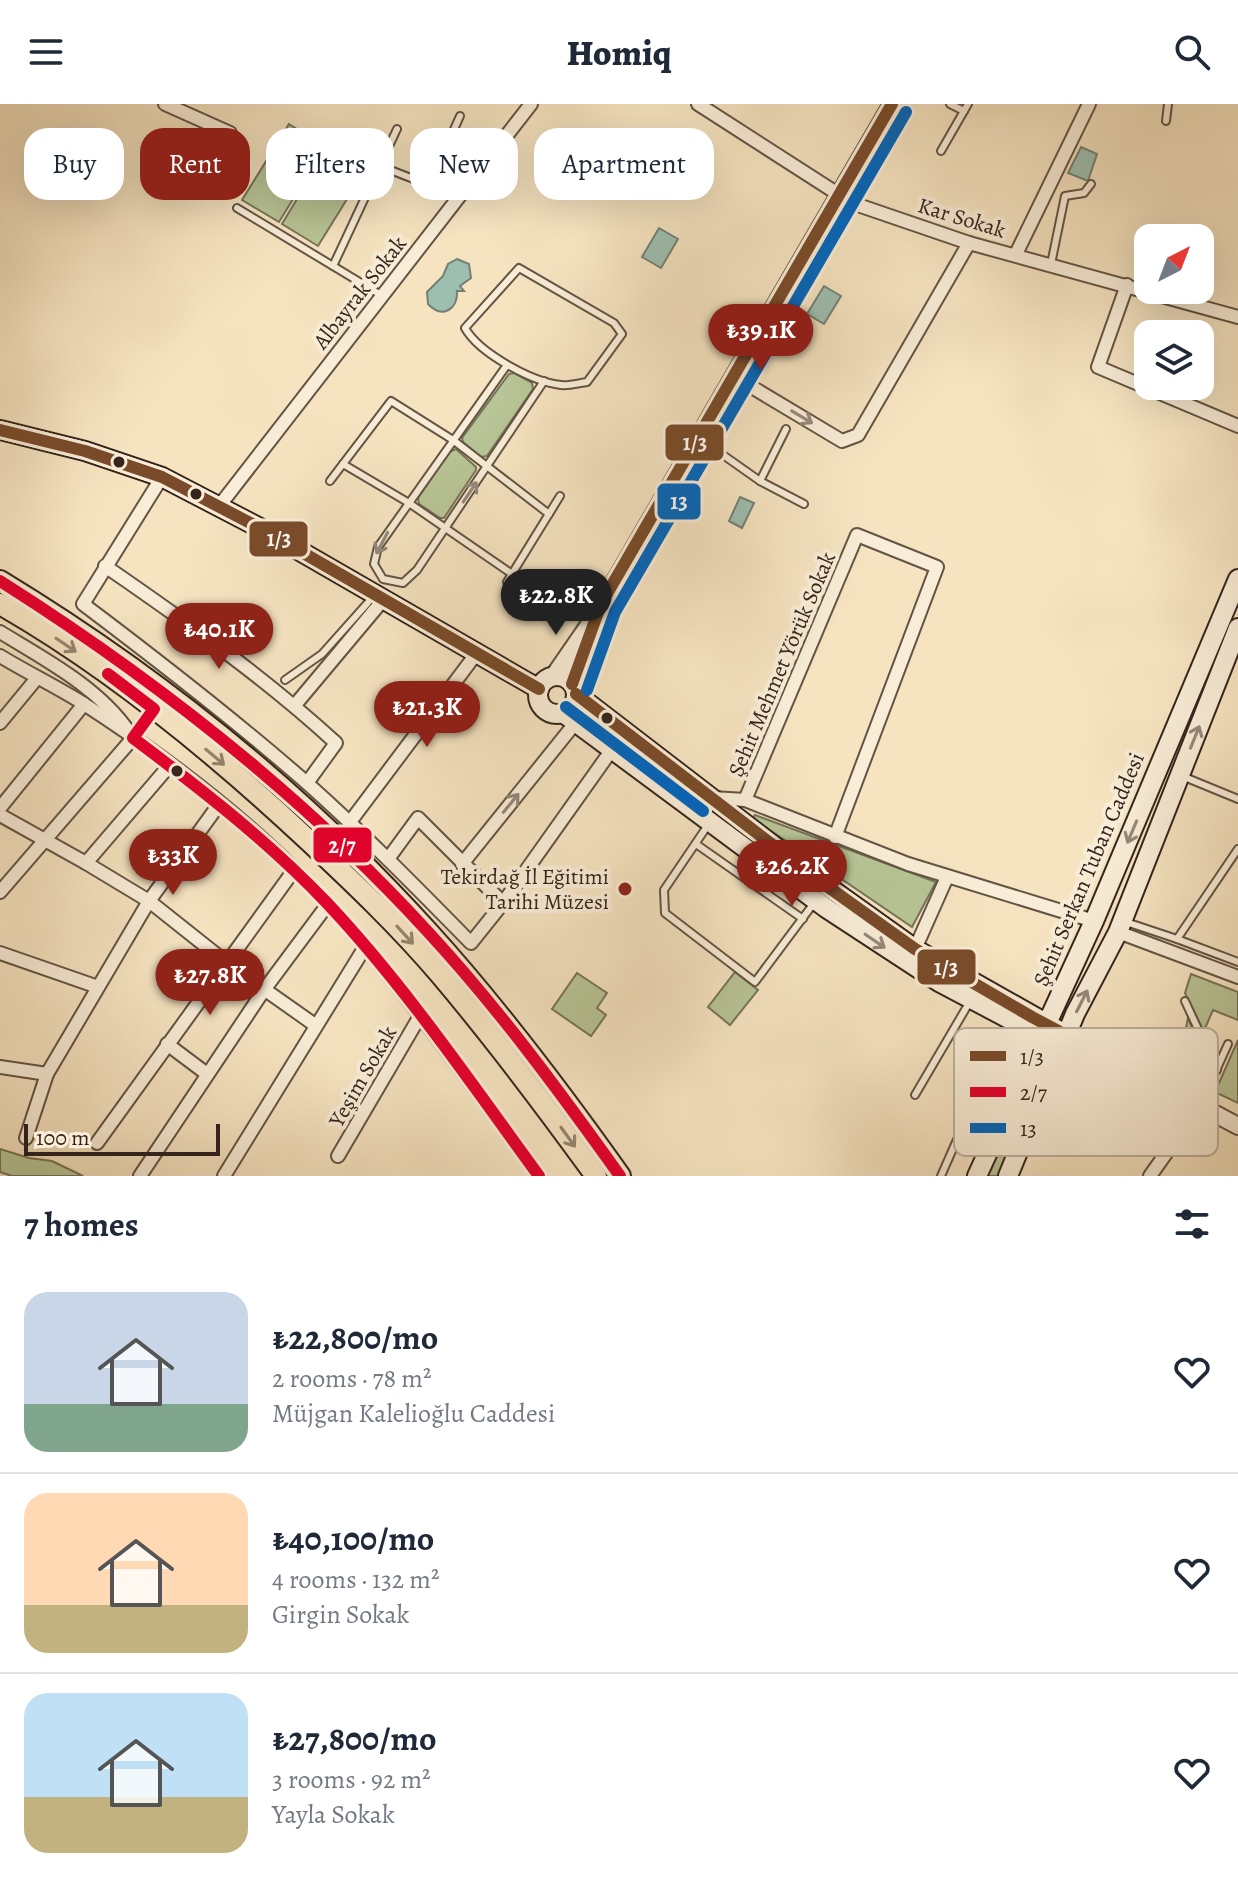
<!DOCTYPE html>
<html lang="en">
<head>
<meta charset="utf-8">
<style>
  body { margin:0; font-family:Alegreya,serif; background:#f6f6f7; color:#1f2937; height:100vh; display:flex; flex-direction:column; font-size:30px; white-space:nowrap }
  * { box-sizing:border-box; margin:0 }
  p { font-size:26px; color:#747a83 }
  .icon { flex:none; width:44px; height:44px; fill:none; stroke:currentColor; stroke-width:2; stroke-linecap:round; stroke-linejoin:round }
  .map { position:relative; height:1072px; overflow:hidden }
  .details { display:flex; flex-direction:column; background:#fff; flex:1 }
  .details>* { flex:none }
  .guide { position:absolute; left:24px; top:24px; width:800px; height:72px; display:flex; gap:16px }
  .needle { width:52px; rotate:42deg }
  .fabs { position:absolute; left:1134px; top:120px; display:grid; gap:16px }
  .fabs a { display:grid; place-items:center; width:80px; height:80px; border-radius:16px; background:#fff; box-shadow:0 8px 32px #0002; font-size:40px }
  .scale { position:absolute; left:24px; bottom:20px; width:196px; box-sizing:border-box; padding-left:8px; border:4px solid #34241c; border-top:0; font-size:22px; line-height:28px; white-space:nowrap; color:#34241c; -webkit-text-stroke:6px #f9edd7; paint-order:stroke }
  .price { position:absolute; translate:-50% -68px; padding:0 18px; border-radius:28px; background:#8f2418; color:#fff; font-size:26px; line-height:52px; filter:drop-shadow(0 2px 4px #0008) }
  .price::after { content:''; position:absolute; left:50%; top:48px; width:24px; height:18px; margin-left:-12px; background:inherit; clip-path:polygon(0 0,100% 0,50% 100%) }
  .price.selected { background:#222; color:#fff }
  ul { padding:0; list-style:none }
  li { display:flex; align-items:center; gap:24px; height:200px; padding:0 24px }
  li+li { border-top:2px solid #e0e1e3 }
  li span { display:grid; place-items:center; flex:none; width:224px; height:160px; border-radius:24px; color:#555 }
  li>.icon { margin-inline-start:auto }
  span .icon { width:96px; height:96px; fill:#fffc; stroke-width:1 }
  li b { font-size:34px }
  h2 { display:flex; justify-content:space-between; align-items:center; height:96px; padding:0 24px; font-size:34px }
  .tag { padding:0 28px; border-radius:24px; background:#fff; box-shadow:0 8px 32px #0002; font-size:28px; line-height:72px }
  .tag.selected { background:#8f2418; color:#fff }
  header { display:flex; justify-content:space-between; align-items:center; height:104px; padding:0 24px; background:#fff; font-size:36px; font-weight:800 }
  .map>svg:first-child { display:block }
</style>
</head>
<body>
<header><svg class="icon" aria-label="menu" viewBox="0 0 24 24"><path d="M4 6h16M4 12h16M4 18h16"/></svg>Homiq<svg class="icon" aria-label="search" viewBox="0 0 24 24"><circle cx="10" cy="10" r="6"/><path d="M15 15l6 6"/></svg></header>
<div class="map">
<svg width="1238" height="1072" viewBox="0 0 1238 1072">
  <rect width="100%" height="100%" fill="#f6e4c1"/>
  <filter id="stains"><feTurbulence type="fractalNoise" baseFrequency=".0025" numOctaves="4"/><feColorMatrix values="0 0 0 0 .2 0 0 0 0 .09 0 0 0 0 .02 0 0 0 .5 -.17"/></filter>
  <radialGradient id="worn" r=".72"><stop offset=".6" stop-color="#630" stop-opacity="0"/><stop offset="1" stop-color="#630" stop-opacity=".3"/></radialGradient>
  <g fill="#b8c596" stroke="#767459" stroke-width="2">
    <polygon points="289,20 325,43 279,118 242,96"/>
    <polygon points="315,65 352,87 318,142 282,120"/>
    <polygon points="514,269 532,279 533,285 487,352 481,353 463,338 462,334 509,270"/>
    <polygon points="456,345 476,363 476,366 444,414 440,414 419,400 418,394 449,348"/>
    <polygon points="755,711 936,778 912,823 752,714"/>
    <polygon points="735,868 758,886 730,921 708,903"/>
    <polygon points="577,869 607,889 597,904 606,911 591,932 552,905"/>
    <polygon points="1191,870 1238,888 1238,916 1213,906 1203,929 1185,889"/>
    <polygon points="1188,914 1210,963 1204,976 1178,964"/>
    <polygon points="1238,936 1238,999 1215,988"/>
    <polygon points="1027,974 1038,978 1000,1072 984,1072"/>
    <polygon points="0,1045 29,1054 52,1057 83,1072 12,1072 0,1068"/>
  </g>
  <g fill="#9dbfb0" stroke="#738175" stroke-width="2">
    <polygon points="1081,43 1097,50 1088,77 1068,69"/>
    <polygon points="659,124 678,135 661,164 642,153"/>
    <path d="M457,155L469,160L471,174L460,182L464,187H457C458,206 442,215 428,200L427,188L443,172L448,160Z"/>
    <polygon points="824,182 841,192 824,220 807,210"/>
    <polygon points="740,393 754,399 742,424 729,417"/>
  </g>
  <g fill="none" stroke-linecap="round" stroke-linejoin="round">
    <g stroke="#645445" stroke-width="10">
      <g id="service">
        <polyline points="950,0 964,7"/>
        <polyline points="1166,17 1168,0"/>
        <polyline points="941,47 968,0"/>
        <polyline points="380,62 429,81 460,12"/>
        <polyline points="237,104 381,191"/>
        <polyline points="1051,160 1065,92 1084,89 1091,80"/>
        <polyline points="333,162 397,25"/>
        <path d="M519,164L614,219L622,230L587,278C579,279 569,282 561,281C532,278 479,249 465,224Z"/>
        <polyline points="507,261 378,443 374,460 383,475 403,479 417,466 544,277"/>
        <polyline points="699,334 760,377 804,400"/>
        <polyline points="343,360 409,399 512,470"/>
        <polyline points="330,377 391,297 453,336 549,410"/>
        <polyline points="760,377 786,325"/>
        <polyline points="507,478 560,392"/>
        <polyline points="285,576 322,550 372,494"/>
        <polyline points="1182,672 1238,695"/>
        <polyline points="708,721 664,786 665,809 755,878 814,799"/>
        <polyline points="696,740 803,815"/>
        <polyline points="1126,818 1177,835 1238,745"/>
        <polyline points="1177,835 1238,858"/>
        <polyline points="1185,897 1217,966"/>
        <polyline points="915,991 969,899"/>
        <polyline points="1200,1002 1228,940"/>
        <polyline points="941,1072 963,1022"/>
      </g>
    </g>
    <g stroke="#645445" stroke-width="16">
      <g id="minor">
        <polyline points="165,0 230,29"/>
        <polyline points="698,0 852,99 969,139 1238,213"/>
        <polyline points="1016,150 1089,0"/>
        <polyline points="1127,181 1098,263 1238,322"/>
        <polyline points="735,273 842,337 858,331 969,139"/>
        <path d="M162,373L83,500C160,558 236,617 308,680C365,731 418,785 471,839L503,799L613,644"/>
        <polyline points="220,401 531,0"/>
        <path d="M105,462C185,517 265,574 336,639L307,679"/>
        <path d="M0,528C46,556 99,584 129,628"/>
        <path d="M0,552C28,569 57,583 84,600C138,635 201,681 249,723C364,823 449,951 539,1072"/>
        <polyline points="295,601 383,496"/>
        <polyline points="0,619 37,574"/>
        <polyline points="713,694 745,696 908,760 1094,817"/>
        <polyline points="745,696 857,431 937,463 835,733"/>
        <polyline points="0,704 84,600"/>
        <polyline points="0,711 86,759 149,797 227,859 315,921"/>
        <polyline points="350,718 476,550"/>
        <polyline points="388,755 418,714 503,799"/>
        <polyline points="86,759 169,662"/>
        <polyline points="462,760 576,618"/>
        <polyline points="0,788 133,634 154,605"/>
        <polyline points="1118,828 1238,873"/>
        <polyline points="915,845 947,773"/>
        <polyline points="0,849 98,883"/>
        <polyline points="167,940 207,970"/>
        <polyline points="0,963 47,970"/>
        <polyline points="26,1034 47,970 149,797 220,699"/>
        <polyline points="97,1039 294,766"/>
        <polyline points="338,1052 420,912"/>
        <polyline points="140,1072 264,886 328,800"/>
        <polyline points="224,1072 365,843"/>
        <polyline points="1150,1072 1199,1003"/>
      </g>
    </g>
    <g stroke="#645445" stroke-width="20">
      <g id="tertiary">
        <polyline points="553,573 593,515 892,0"/>
        <polyline points="572,580 584,554 590,525"/>
        <polyline points="1067,931 1238,1022"/>
      </g>
    </g>
    <g stroke="#34241c" stroke-width="22">
      <g id="secondary">
        <polyline points="0,326 85,347 162,373 260,424 539,585"/>
        <circle cx="557" cy="591" r="19"/>
        <polyline points="576,590 817,775 915,845 1067,931"/>
        <polyline points="563,609 826,804 939,878 1028,925 1044,922"/>
        <polyline points="977,1072 1094,817 1238,475"/>
        <polyline points="1008,1072 1075,910 1118,828 1238,524"/>
      </g>
    </g>
    <g stroke="#34241c" stroke-width="24">
      <g id="primary">
        <path d="M0,477C158,573 305,692 429,829C498,905 561,989 620,1072"/>
        <path d="M0,500C112,564 214,648 308,736C354,779 399,822 440,870C495,935 546,1003 596,1072"/>
      </g>
    </g>
    <use href="#service" stroke="#f9edd7" stroke-width="6"/>
    <use href="#minor" stroke="#f9edd7" stroke-width="12"/>
    <use href="#tertiary" stroke="#f9edd7" stroke-width="16"/>
    <use href="#secondary" stroke="#f9edd7" stroke-width="18"/>
    <use href="#primary" stroke="#f6e4c1" stroke-width="20"/>
    <g stroke="#f9edd7" stroke-width="18">
      <g id="bus-1">
        <polyline points="0,326 85,347 162,373 260,424 539,585"/>
        <polyline points="572,580 601,500 892,0"/>
        <polyline points="576,590 817,775 915,845 1032,913 1139,970"/>
      </g>
    </g>
    <g stroke="#f9edd7" stroke-width="18">
      <g id="bus-2">
        <path d="M0,477C158,577 303,691 429,829C499,905 560,988 620,1072"/>
        <path d="M108,570L154,605L133,634C201,685 268,737 327,799C406,883 471,979 539,1072"/>
      </g>
    </g>
    <g stroke="#f9edd7" stroke-width="18">
      <g id="bus-3">
        <polyline points="587,586 615,508 906,8"/>
        <polyline points="566,603 703,707"/>
      </g>
    </g>
    <use href="#bus-1" stroke="#7a4b2a" stroke-width="12"/>
    <use href="#bus-2" stroke="#e4002b" stroke-width="12"/>
    <use href="#bus-3" stroke="#0065bd" stroke-width="12"/>
  </g>
  <defs><path id="oneway-shaft" d="M-6 0H5M1.5-3L5.5 0L1.5 3" fill="none" stroke-width="1.6" stroke-linecap="round" stroke-linejoin="round" transform="scale(2)"/></defs>
  <g stroke="#96887a">
    <use href="#oneway-shaft" transform="translate(802 313) rotate(31)"/>
    <use href="#oneway-shaft" transform="translate(470 388) rotate(-56)"/>
    <use href="#oneway-shaft" transform="translate(382 439) rotate(118)"/>
    <use href="#oneway-shaft" transform="translate(1195 633) rotate(-68)"/>
    <use href="#oneway-shaft" transform="translate(511 699) rotate(-51)"/>
    <use href="#oneway-shaft" transform="translate(1132 728) rotate(113)"/>
    <use href="#oneway-shaft" transform="translate(875 837) rotate(34)"/>
    <use href="#oneway-shaft" transform="translate(1082 897) rotate(-63)"/>
  </g>
  <g stroke="#95846e">
    <use href="#oneway-shaft" transform="translate(66 541) rotate(34)"/>
    <use href="#oneway-shaft" transform="translate(215 653) rotate(40)"/>
    <use href="#oneway-shaft" transform="translate(405 831) rotate(48)"/>
    <use href="#oneway-shaft" transform="translate(568 1033) rotate(54)"/>
  </g>
  <g fill="#34241c" stroke="#f9edd7" stroke-width="3">
    <circle cx="119" cy="358" r="7"/>
    <circle cx="196" cy="390" r="7"/>
    <circle cx="607" cy="614" r="7"/>
    <circle cx="177" cy="667" r="7"/>
  </g>
  <circle fill="#8f2418" stroke="#f9edd7" stroke-width="3" cx="625" cy="785" r="8"/>
  <g text-anchor="middle" stroke-width="8" stroke-linejoin="round" paint-order="stroke">
    <g font-size="22" fill="#34241c" stroke="#f9edd7">
      <text transform="translate(962 113) rotate(17)" y="8">Kar Sokak</text>
      <text transform="translate(359 188) rotate(-52)" y="8">Albayrak Sokak</text>
      <text transform="translate(781 560) rotate(-67)" y="8">Şehit Mehmet Yörük Sokak</text>
      <text transform="translate(1088 765) rotate(-67)" y="8">Şehit Serkan Tuban Caddesi</text>
      <text transform="translate(362 972) rotate(-60)" y="8">Yeşim Sokak</text>
    </g>
    <g font-size="22" fill="#34241c" stroke="#f9edd7" text-anchor="end">
      <text x="609" y="780">Tekirdağ İl Eğitimi<tspan x="609" dy="25">Tarihi Müzesi</tspan></text>
    </g>
  </g>
  <rect x="954" y="924" width="264" height="128" rx="12" fill="#f9edd7" stroke="#beb19f" stroke-width="2"/>
  <rect x="970" y="947" width="36" height="10" fill="#7a4b2a"/>
  <rect x="970" y="983" width="36" height="10" fill="#e4002b"/>
  <rect x="970" y="1019" width="36" height="10" fill="#0065bd"/>
  <g font-size="22" fill="#34241c">
    <text x="1020" y="960">1/3</text>
    <text x="1020" y="996">2/7</text>
    <text x="1020" y="1032">13</text>
  </g>
  <g stroke="#f9edd7" stroke-width="3">
    <rect x="664" y="319" width="61" height="39" rx="8" fill="#7a4b2a"/>
    <rect x="656" y="378" width="46" height="39" rx="8" fill="#0065bd"/>
    <rect x="248" y="416" width="61" height="38" rx="8" fill="#7a4b2a"/>
    <rect x="312" y="722" width="61" height="38" rx="8" fill="#e4002b"/>
    <rect x="916" y="844" width="61" height="38" rx="8" fill="#7a4b2a"/>
  </g>
  <g font-size="22" text-anchor="middle" font-weight="bold" fill="#fff">
    <text x="695" y="346">1/3</text>
    <text x="679" y="405">13</text>
    <text x="279" y="442">1/3</text>
    <text x="342" y="749">2/7</text>
    <text x="946" y="871">1/3</text>
  </g>
  <rect width="100%" height="100%" filter="url(#stains)"/>
  <rect width="100%" height="100%" fill="url(#worn)"/>
</svg>
<div class="fabs">
<a><svg class="needle" viewBox="-14 -14 28 28"><path d="M0-13l5 13h-10z" fill="#e53935"/><path d="M0 13l5-13h-10z" fill="#747a83"/></svg></a>
<a><svg class="icon" aria-label="layers" viewBox="0 0 24 24"><path d="M12 4l9 5-9 5-9-5zM3 14l9 5 9-5"/></svg></a>
</div>
<div class="scale">100 m</div>
<b class="price" style="left:761px;top:268px">₺39.1K</b>
<b class="price selected" style="left:556px;top:533px">₺22.8K</b>
<b class="price" style="left:219px;top:567px">₺40.1K</b>
<b class="price" style="left:427px;top:645px">₺21.3K</b>
<b class="price" style="left:173px;top:793px">₺33K</b>
<b class="price" style="left:792px;top:804px">₺26.2K</b>
<b class="price" style="left:210px;top:913px">₺27.8K</b>
<div class="guide">
<a class="tag">Buy</a>
<a class="tag selected">Rent</a>
<a class="tag">Filters</a>
<a class="tag">New</a>
<a class="tag">Apartment</a>
</div>
</div>
<section class="details">
<h2>7 homes<svg class="icon" aria-label="filters" viewBox="0 0 24 24"><path d="M4 7h16M4 17h16"/><circle cx="9" cy="7" r="2"/><circle cx="15" cy="17" r="2"/></svg></h2>
<ul>
<li><span style="background:linear-gradient(#c9d6e8 70%,#7fa58c 0)"><svg class="icon" aria-label="home" viewBox="0 0 24 24"><path d="M3 11l9-7 9 7M6 9v11h12V9"/></svg></span><div><b>₺22,800/mo</b><p>2 rooms · 78 m²</p><p>Müjgan Kalelioğlu Caddesi</p></div><svg class="icon" aria-label="heart" viewBox="0 0 24 24"><path d="M12 20l-8-8c-3-5 5-10 8-4 3-6 11-1 8 4z"/></svg></li>
<li><span style="background:linear-gradient(#ffd9b3 70%,#c2b280 0)"><svg class="icon" aria-label="home" viewBox="0 0 24 24"><path d="M3 11l9-7 9 7M6 9v11h12V9"/></svg></span><div><b>₺40,100/mo</b><p>4 rooms · 132 m²</p><p>Girgin Sokak</p></div><svg class="icon" aria-label="heart" viewBox="0 0 24 24"><path d="M12 20l-8-8c-3-5 5-10 8-4 3-6 11-1 8 4z"/></svg></li>
<li><span style="background:linear-gradient(#bfe0f5 65%,#c2b280 0)"><svg class="icon" aria-label="home" viewBox="0 0 24 24"><path d="M3 11l9-7 9 7M6 9v11h12V9"/></svg></span><div><b>₺27,800/mo</b><p>3 rooms · 92 m²</p><p>Yayla Sokak</p></div><svg class="icon" aria-label="heart" viewBox="0 0 24 24"><path d="M12 20l-8-8c-3-5 5-10 8-4 3-6 11-1 8 4z"/></svg></li>
</ul>
</section>
</body>
</html>
